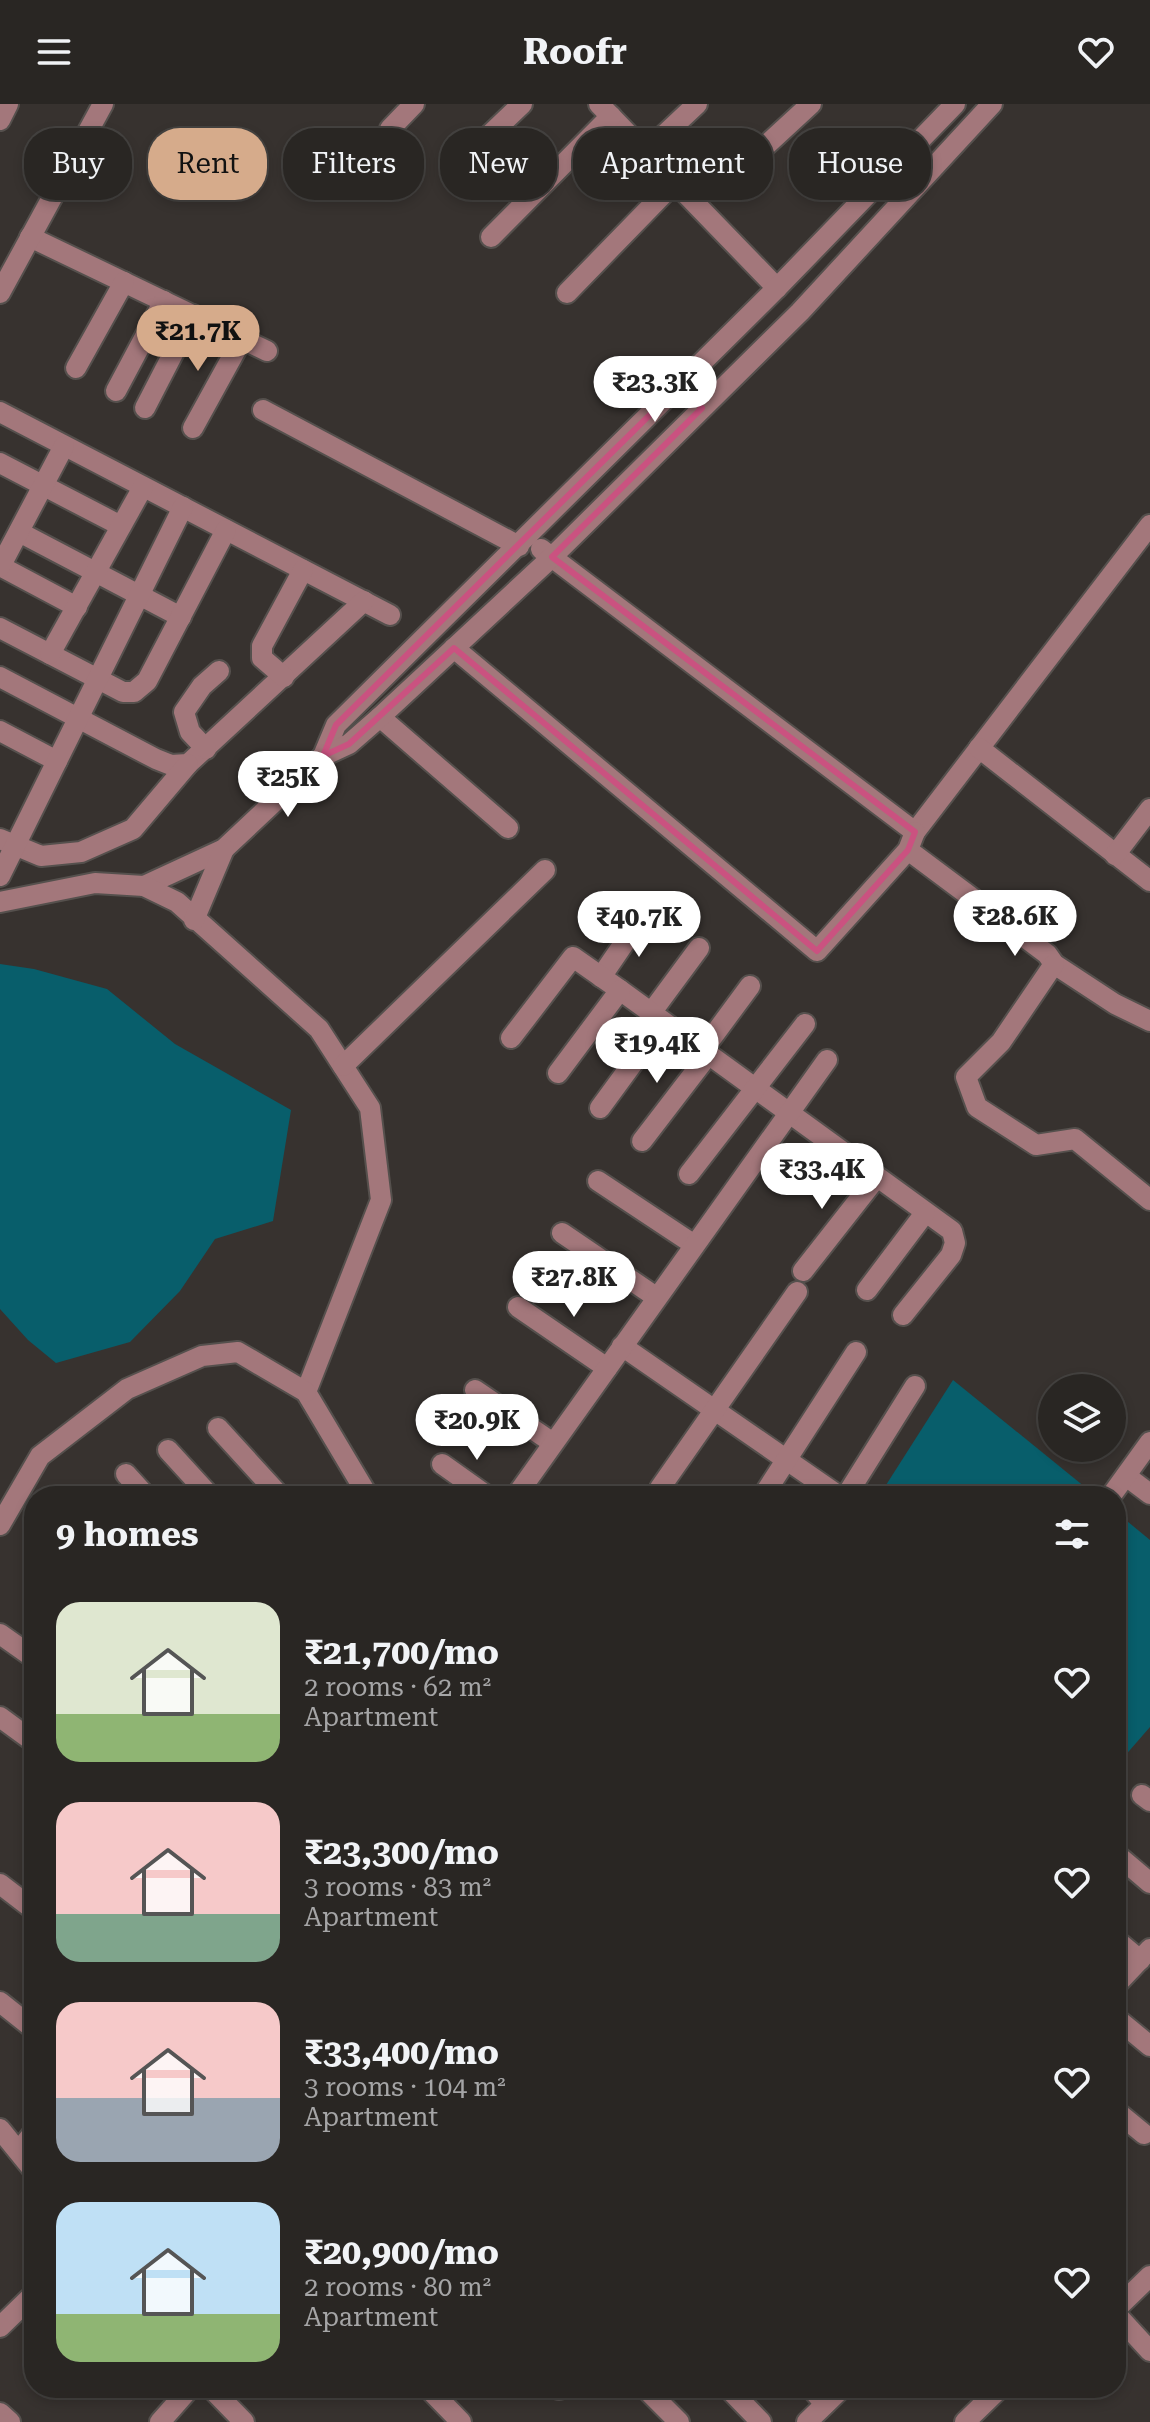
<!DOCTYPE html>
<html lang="en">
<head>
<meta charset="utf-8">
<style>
  body { margin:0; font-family:"Roboto Serif",serif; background:#312e2b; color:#f1f3f6; height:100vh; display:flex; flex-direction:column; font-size:30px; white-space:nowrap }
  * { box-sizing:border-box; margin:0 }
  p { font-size:26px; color:#a5a5a6 }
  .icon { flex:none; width:44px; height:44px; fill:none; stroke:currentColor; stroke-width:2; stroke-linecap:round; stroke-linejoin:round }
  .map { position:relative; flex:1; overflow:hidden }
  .details { position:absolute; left:24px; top:1382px; width:1102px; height:912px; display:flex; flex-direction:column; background:#292623; border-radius:32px; box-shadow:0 4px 12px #0003,0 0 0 2px #454341 }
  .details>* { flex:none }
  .hud { position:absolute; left:24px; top:24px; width:1102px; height:72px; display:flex; gap:16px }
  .tools { position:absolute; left:1038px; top:1270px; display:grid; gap:16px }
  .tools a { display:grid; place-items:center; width:88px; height:88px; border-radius:50%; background:#292623; box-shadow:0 4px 12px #0003,0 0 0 2px #454341; font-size:40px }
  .price { position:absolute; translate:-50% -68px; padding:0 18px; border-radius:28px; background:#fff; color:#222; font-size:26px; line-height:52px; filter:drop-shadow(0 2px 4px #0008) }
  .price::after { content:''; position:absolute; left:50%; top:48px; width:24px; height:18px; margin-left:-12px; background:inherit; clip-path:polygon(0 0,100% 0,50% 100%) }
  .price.selected { background:#d6ab8b; color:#111 }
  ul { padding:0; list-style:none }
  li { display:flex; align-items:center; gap:24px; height:200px; padding:0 32px }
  li span { display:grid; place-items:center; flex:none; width:224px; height:160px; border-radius:24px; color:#555 }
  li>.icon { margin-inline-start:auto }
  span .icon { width:96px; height:96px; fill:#fffc; stroke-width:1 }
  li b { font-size:34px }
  h2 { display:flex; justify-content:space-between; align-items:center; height:96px; padding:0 32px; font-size:34px }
  .tag { padding:0 28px; border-radius:32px; background:#292623; box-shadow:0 4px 12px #0003,0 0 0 2px #454341; font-size:28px; line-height:72px }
  .tag.selected { background:#d6ab8b; color:#111 }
  header { display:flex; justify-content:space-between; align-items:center; height:104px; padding:0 32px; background:#292623; font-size:36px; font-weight:700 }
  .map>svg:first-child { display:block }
</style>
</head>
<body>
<header><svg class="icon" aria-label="menu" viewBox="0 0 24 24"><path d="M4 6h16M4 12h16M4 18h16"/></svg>Roofr<svg class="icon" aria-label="heart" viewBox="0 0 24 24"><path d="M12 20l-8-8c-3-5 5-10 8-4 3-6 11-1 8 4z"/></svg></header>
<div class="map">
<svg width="1150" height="2318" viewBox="0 0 1150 2318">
  <rect width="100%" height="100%" fill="#37322f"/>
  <g fill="#085e6b">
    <polygon points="0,860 34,865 107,885 175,940 291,1006 273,1117 215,1135 180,1187 130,1238 56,1259 28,1236 0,1205"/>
    <polygon points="953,1276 1096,1392 879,1392"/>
    <polygon points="1116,1408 1150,1436 1150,1623 1116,1662"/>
  </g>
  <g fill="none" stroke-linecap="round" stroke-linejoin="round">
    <g stroke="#55504d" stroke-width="24">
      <g id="minor">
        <polyline points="599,0 777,184"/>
        <polyline points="0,16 8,0"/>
        <polyline points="390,25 414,0"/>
        <polyline points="663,32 697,0"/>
        <polyline points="455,64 522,0"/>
        <polyline points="734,71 811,0"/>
        <polyline points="30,133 267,247"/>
        <polyline points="491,133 611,12"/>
        <polyline points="0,189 103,0"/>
        <polyline points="567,189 675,78"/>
        <polyline points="76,264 124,178"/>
        <polyline points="116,287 164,197"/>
        <polyline points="145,304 193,211"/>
        <polyline points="263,306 519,442"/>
        <polyline points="0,308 390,511"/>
        <polyline points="193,324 242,235"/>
        <polyline points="0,359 121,422"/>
        <polyline points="19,428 181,513"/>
        <polyline points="541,445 915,728 1150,421"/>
        <polyline points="0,462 77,503"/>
        <polyline points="0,463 64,342"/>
        <polyline points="0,524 123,588 134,588 147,577 226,426"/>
        <polyline points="454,544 817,847 908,746 915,728"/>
        <polyline points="50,550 143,383"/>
        <polyline points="0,573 156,655 171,661 188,660 364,497"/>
        <polyline points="284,573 262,554 262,542 303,466"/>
        <polyline points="380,613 508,724"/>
        <polyline points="0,627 57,657"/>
        <polyline points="979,644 1150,777"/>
        <polyline points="206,645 190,628 184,608 202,582 219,567"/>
        <polyline points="323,652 336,621 777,184 955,0"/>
        <polyline points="0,735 41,752 81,748 133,725 188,660"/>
        <polyline points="908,746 1047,850 1054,860 1115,900 1150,917"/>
        <polyline points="1115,751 1150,705"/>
        <polyline points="0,772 183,403"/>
        <polyline points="144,782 224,745 323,652 349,640 380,613 552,453 800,208 992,0"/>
        <polyline points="0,798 95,779 144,782 177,798 319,925 370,1004 381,1096 306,1288 368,1392"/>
        <polyline points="194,816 224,745"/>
        <polyline points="1054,860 1001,938 966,973 977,1003 1036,1041 1075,1035 1150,1096"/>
        <polyline points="601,873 642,813"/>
        <polyline points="651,909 699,844"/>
        <polyline points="511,934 573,853 620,886 952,1127 955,1139 951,1151 903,1211"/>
        <polyline points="702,947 750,882"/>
        <polyline points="343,962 545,766"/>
        <polyline points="558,969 620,886"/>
        <polyline points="600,1004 663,918"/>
        <polyline points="642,1037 708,951"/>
        <polyline points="689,1070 805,920"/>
        <polyline points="598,1077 693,1140"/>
        <polyline points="562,1129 656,1193"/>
        <polyline points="803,1167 876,1074"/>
        <polyline points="867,1186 925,1109"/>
        <polyline points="518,1203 607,1264"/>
        <polyline points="622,1242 839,1392"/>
        <polyline points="475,1286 553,1339"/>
        <polyline points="218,1324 280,1392"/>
        <polyline points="168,1346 210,1392"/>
        <polyline points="442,1360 487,1392"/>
        <polyline points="126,1370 146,1392"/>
        <polyline points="1126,1372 1150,1390"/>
        <polyline points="660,1384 797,1188"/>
        <polyline points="516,1392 827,956"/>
        <polyline points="763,1392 856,1248"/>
        <polyline points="846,1392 915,1282"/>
        <polyline points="1111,1392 1150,1338"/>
        <polyline points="0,1421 40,1352 127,1285 202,1252 238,1248 306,1288"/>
        <polyline points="0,1530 34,1554"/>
        <polyline points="0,1613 34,1638"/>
        <polyline points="1142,1691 1150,1697"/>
        <polyline points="1116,1750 1150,1779"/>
        <polyline points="0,1780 34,1806"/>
        <polyline points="1116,1836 1140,1856"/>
        <polyline points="1116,1881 1150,1845"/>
        <polyline points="0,1898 34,1925"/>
        <polyline points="1116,1914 1150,1942"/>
        <polyline points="1116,2007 1144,2030"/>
        <polyline points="0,2025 34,2067"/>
        <polyline points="19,2047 34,2028"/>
        <polyline points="1116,2205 1150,2172"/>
        <polyline points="1116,2210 1150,2247"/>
        <polyline points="0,2223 34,2190"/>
        <polyline points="211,2284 244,2318"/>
        <polyline points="428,2284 461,2318"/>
        <polyline points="558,2284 559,2285"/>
        <polyline points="645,2284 679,2318"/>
        <polyline points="728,2284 761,2318"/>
        <polyline points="811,2284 825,2300"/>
        <polyline points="0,2309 10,2318"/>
        <polyline points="160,2318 190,2284"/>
        <polyline points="807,2318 842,2284"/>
        <polyline points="965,2318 1000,2284"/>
      </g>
    </g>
    <use href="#minor" stroke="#a3777b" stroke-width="20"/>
  </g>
  <path fill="none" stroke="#ca5280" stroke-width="6" stroke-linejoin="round" d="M680,281L702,304L552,453L915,728L908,746L817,847L454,544L349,640L323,652L336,621Z"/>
</svg>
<div class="tools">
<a><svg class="icon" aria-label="layers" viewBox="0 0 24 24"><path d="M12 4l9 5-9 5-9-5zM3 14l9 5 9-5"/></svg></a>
</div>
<b class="price selected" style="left:198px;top:269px">₹21.7K</b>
<b class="price" style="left:655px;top:320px">₹23.3K</b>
<b class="price" style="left:288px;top:715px">₹25K</b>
<b class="price" style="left:1015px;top:854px">₹28.6K</b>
<b class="price" style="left:639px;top:855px">₹40.7K</b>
<b class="price" style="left:657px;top:981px">₹19.4K</b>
<b class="price" style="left:822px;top:1107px">₹33.4K</b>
<b class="price" style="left:574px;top:1215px">₹27.8K</b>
<b class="price" style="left:477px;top:1358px">₹20.9K</b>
<div class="hud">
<a class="tag">Buy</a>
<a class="tag selected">Rent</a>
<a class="tag">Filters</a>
<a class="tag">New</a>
<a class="tag">Apartment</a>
<a class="tag">House</a>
</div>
<section class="details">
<h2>9 homes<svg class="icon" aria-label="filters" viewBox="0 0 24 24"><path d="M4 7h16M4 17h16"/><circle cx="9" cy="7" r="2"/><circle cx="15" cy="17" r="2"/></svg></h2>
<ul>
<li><span style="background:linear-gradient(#dfe7d0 70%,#8fb573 0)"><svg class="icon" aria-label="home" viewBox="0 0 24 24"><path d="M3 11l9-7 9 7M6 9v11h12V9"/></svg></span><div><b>₹21,700/mo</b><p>2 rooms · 62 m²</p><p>Apartment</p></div><svg class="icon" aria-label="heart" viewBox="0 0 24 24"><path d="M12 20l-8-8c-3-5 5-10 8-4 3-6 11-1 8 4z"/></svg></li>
<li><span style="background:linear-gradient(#f6c9c9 70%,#7fa58c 0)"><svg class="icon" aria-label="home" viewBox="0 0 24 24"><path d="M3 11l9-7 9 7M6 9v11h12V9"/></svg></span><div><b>₹23,300/mo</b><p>3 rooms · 83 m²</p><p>Apartment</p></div><svg class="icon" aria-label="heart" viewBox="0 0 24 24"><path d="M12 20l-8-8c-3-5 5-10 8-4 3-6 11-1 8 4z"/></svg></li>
<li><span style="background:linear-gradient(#f6c9c9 60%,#9aa5b1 0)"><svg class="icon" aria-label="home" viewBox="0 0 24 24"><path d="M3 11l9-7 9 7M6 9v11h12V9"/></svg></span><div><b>₹33,400/mo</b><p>3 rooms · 104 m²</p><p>Apartment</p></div><svg class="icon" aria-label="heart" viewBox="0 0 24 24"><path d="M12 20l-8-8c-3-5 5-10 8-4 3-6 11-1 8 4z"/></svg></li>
<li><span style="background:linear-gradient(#bfe0f5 70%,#8fb573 0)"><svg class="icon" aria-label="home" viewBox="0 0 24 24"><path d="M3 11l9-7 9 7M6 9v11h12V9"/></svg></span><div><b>₹20,900/mo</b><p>2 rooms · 80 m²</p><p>Apartment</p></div><svg class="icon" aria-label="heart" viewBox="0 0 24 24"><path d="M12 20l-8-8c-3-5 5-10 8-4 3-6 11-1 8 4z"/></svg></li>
</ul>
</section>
</div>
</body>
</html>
